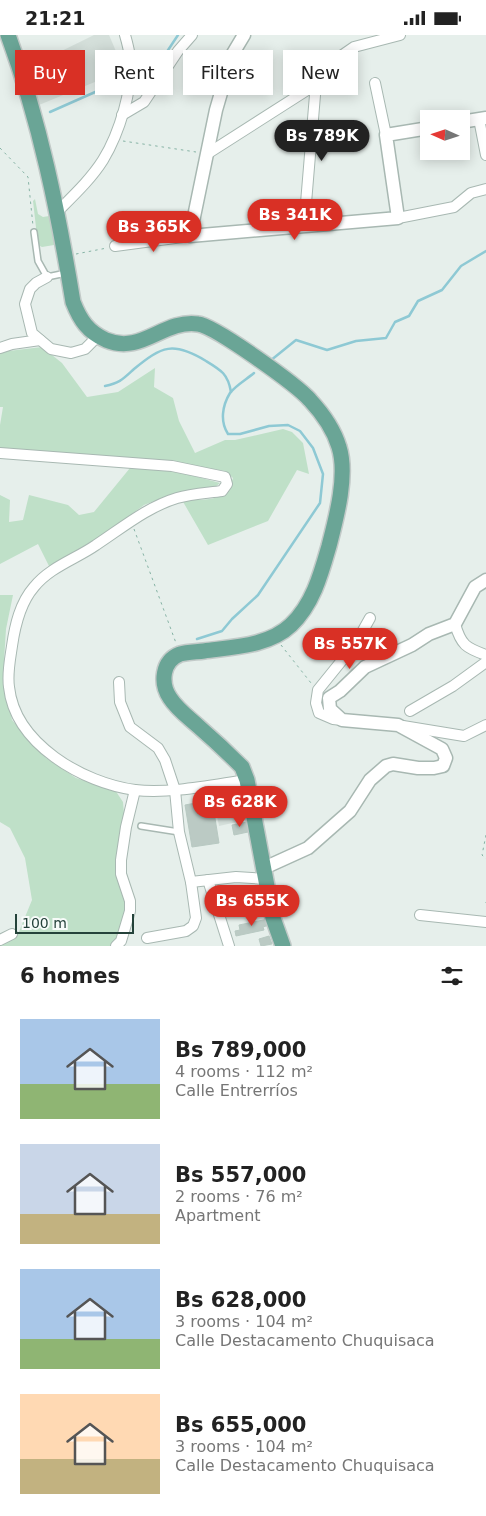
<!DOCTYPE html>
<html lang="en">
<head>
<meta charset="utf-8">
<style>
  body { margin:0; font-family:"DejaVu Sans",sans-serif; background:#f2f2f2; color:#222; height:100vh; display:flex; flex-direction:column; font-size:19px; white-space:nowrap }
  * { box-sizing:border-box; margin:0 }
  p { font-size:16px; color:#767676 }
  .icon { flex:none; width:28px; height:28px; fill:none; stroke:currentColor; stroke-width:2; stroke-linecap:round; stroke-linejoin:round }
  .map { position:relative; height:911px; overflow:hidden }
  .side { display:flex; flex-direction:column; background:#fff; flex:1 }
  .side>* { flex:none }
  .guide { position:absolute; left:15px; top:15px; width:456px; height:45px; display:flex; gap:10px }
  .needle { width:32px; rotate:273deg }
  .fabs { position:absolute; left:420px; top:75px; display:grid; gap:10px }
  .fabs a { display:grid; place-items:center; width:50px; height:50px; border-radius:0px; background:#fff; box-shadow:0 2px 12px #0003; font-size:25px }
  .scale { position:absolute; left:15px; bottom:12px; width:119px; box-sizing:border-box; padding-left:5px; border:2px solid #24423a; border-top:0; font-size:14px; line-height:18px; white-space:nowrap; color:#24423a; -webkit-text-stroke:4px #f7fbf9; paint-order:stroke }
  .price { position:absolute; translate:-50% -42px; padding:0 11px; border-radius:18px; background:#d93025; color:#fff; font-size:16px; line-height:32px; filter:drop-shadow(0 1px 2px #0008) }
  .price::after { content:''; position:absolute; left:50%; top:30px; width:15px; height:11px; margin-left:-8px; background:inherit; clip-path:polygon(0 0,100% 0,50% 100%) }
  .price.on { background:#222; color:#fff }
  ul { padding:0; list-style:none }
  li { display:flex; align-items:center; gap:15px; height:125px; padding:0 20px }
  li span { display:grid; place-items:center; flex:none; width:140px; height:100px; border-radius:0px; color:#555 }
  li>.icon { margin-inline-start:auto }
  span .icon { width:60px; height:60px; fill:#fffc; stroke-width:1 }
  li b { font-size:21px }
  h2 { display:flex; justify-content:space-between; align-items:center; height:60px; padding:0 20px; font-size:21px }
  .tag { padding:0 18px; border-radius:0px; background:#fff; box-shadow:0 2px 12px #0003; font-size:18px; line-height:45px }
  .tag.on { background:#d93025; color:#fff }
  .status { display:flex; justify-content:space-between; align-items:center; height:35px; padding:0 25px; background:#fff; direction:ltr }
  .status svg { height:14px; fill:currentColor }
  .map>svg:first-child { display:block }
</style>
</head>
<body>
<div class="status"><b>21:21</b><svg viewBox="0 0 49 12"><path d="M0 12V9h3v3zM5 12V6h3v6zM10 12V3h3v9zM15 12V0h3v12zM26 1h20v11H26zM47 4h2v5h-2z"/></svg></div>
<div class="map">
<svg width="486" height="911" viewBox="0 0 486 911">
  <rect width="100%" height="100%" fill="#e6efeb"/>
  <g fill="#d4dfda">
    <polygon points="94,0 109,0 124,35 39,70 27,33"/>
    <polygon points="240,754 246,785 219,791 213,760"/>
  </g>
  <g fill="#bfe0c8">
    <polygon points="35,164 38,179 43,182 55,180 60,209 42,212 38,210 33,166"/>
    <path d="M42,312L62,328L87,362L118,357L155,333L154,352L173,363L179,386L195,418L225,405H235L283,394L292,397L303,408L309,439L297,435L268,486L208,510L182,465C203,464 226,469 233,443L225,436L177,428L0,414V390L3,372H0V317Z"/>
    <polygon points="130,433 172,435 220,448 210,456 176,458 144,470 98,504 51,535 38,509 0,529 0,460 10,465 9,487 23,485 29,460 68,470 79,480 94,477"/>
    <polygon points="0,560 13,560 6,594 3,642 12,685 46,723 76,743 115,755 123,767 125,790 118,844 126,872 124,889 111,911 0,911 18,899 32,865 25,823 10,793 0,787"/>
  </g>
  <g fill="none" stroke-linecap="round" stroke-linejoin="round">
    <g stroke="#8ec9d4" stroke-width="2.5">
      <polyline points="135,55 141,56 178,0"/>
      <polyline points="50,77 111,50 122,52"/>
      <polyline points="270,326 296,305 327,315 356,306 386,303 395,287 409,281 418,266 442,255 461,231 486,216"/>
      <path d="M105,351C120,348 123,344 134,334C162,311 173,306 206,326C221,335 228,339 231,357"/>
      <path d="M197,604L222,596L232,584L258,560L320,468L323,439L313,413L300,396L288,390L269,391L240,399H228C220,387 222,371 230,358C235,351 247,344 254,338"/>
    </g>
  </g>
  <g fill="#bbcac4" stroke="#b8c9c2">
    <polygon points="212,765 219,808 192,812 185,770"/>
    <polygon points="247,787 248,797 234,800 232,790"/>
    <polygon points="264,872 265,879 247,882 246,874"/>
    <polygon points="268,884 269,890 263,892 264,895 236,901 235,896 240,895 239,890"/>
    <polygon points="269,901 272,909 261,911 259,904"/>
  </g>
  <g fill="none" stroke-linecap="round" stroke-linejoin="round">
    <g stroke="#a8b8b2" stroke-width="8">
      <g id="service">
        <polyline points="34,197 38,226 47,242 66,238"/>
        <polyline points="141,791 179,797"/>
      </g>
    </g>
    <g stroke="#a8b8b2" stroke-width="12">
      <g id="minor">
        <polyline points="375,48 386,100"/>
        <polyline points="122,80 144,67 178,16 192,0"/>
        <polyline points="479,84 486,120"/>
        <polyline points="207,119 315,50 341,21 354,12 400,0"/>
        <path d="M58,176C74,160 91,144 103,125C119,99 134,52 130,22C129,15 127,7 125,0"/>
        <polyline points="398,183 454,172 471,158 486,154"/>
        <polyline points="304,192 315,60 315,50"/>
        <polyline points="115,211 190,201"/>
        <polyline points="47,242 36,248 30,254 25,269 32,298 51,314 71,318 85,314 98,301"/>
        <polyline points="0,313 12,309 40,305"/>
        <path d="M0,418L172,431L225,442L227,449L222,456C208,458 191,459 177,463C147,472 122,493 96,510C76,524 50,532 34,552C20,568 15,590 12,611C10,625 7,638 9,652C15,709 83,748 135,755C170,759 212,750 247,745"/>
        <path d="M455,589C461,610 466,613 486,620"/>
        <polyline points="119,647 120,667 130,692 158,713 165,725 175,755 179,797 191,847 196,883 193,891 186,896 147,903"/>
        <polyline points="410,676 453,651 486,627"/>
        <polyline points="342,685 333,684 319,678 316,668 318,655 356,608 370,583"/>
        <polyline points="403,691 464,701 486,690"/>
        <polyline points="208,845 229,911"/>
        <polyline points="191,847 236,842 266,844"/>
        <polyline points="420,880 486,887"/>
        <polyline points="0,905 12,899"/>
        <polyline points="116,911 121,906 130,876 130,866 121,839 121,825 126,792 135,755"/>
      </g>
    </g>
    <g stroke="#a8b8b2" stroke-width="15">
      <g id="tertiary">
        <polyline points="244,0 232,20 216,75 190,201 398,183 386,100 429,93"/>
        <polyline points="461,87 486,83"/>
        <polyline points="264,833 308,813 350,776 370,745 386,731 393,729 418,733 434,733 443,731 446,723 442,714 398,690 342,685 330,674 329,663 340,656 365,632 412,610 429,599 455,589 475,552 486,545"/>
      </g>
    </g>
    <g stroke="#c2cac8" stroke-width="18">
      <path id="primary" d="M8,0C40,87 58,176 73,267C80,285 88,297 106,305C142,320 163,284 198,289C215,291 297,350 310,365C323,379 334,395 339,412C348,440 336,484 329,511C321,539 313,569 291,590C269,611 233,612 204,616C197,617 188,617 180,619C162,626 160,648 170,663C177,674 188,682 198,691C213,704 228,718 242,732L247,745L273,883L283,911"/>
    </g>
    <g stroke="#86b3a5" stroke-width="1" stroke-dasharray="2.5 4" stroke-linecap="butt">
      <polyline points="123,106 196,117"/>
      <polyline points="0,113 28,142 33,191"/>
      <polyline points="76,219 107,213"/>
      <polyline points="134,494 176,608"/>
      <polyline points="281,610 311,648"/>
      <polyline points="486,800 482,820 486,824"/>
      <polyline points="486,867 486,868"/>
    </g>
    <use href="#service" stroke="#fff" stroke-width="5"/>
    <use href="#minor" stroke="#fff" stroke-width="10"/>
    <use href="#tertiary" stroke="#fff" stroke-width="12"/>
    <use href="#primary" stroke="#6aa596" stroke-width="15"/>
  </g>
</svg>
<div class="fabs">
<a><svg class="needle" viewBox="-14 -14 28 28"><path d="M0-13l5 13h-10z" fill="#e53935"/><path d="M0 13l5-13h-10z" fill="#767676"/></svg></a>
</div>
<div class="scale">100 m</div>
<b class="price on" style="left:322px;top:127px">Bs 789K</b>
<b class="price" style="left:295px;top:206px">Bs 341K</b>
<b class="price" style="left:154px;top:218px">Bs 365K</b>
<b class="price" style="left:350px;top:635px">Bs 557K</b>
<b class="price" style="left:240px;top:793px">Bs 628K</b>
<b class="price" style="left:252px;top:892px">Bs 655K</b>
<div class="guide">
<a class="tag on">Buy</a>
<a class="tag">Rent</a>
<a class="tag">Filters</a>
<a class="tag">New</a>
</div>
</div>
<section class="side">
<h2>6 homes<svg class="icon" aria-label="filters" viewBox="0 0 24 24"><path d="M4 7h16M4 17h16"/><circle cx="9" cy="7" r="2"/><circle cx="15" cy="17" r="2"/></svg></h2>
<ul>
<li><span style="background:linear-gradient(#a9c7e8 65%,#8fb573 0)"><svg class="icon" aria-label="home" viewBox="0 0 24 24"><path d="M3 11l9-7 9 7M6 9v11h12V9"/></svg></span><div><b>Bs 789,000</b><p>4 rooms · 112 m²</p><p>Calle Entrerríos</p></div></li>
<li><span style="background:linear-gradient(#c9d6e8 70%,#c2b280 0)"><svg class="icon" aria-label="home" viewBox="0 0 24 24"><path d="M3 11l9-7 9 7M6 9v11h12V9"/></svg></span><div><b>Bs 557,000</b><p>2 rooms · 76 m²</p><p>Apartment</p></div></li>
<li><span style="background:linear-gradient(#a9c7e8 70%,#8fb573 0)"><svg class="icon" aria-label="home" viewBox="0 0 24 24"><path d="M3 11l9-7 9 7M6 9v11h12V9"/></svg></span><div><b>Bs 628,000</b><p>3 rooms · 104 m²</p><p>Calle Destacamento Chuquisaca</p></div></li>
<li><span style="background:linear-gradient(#ffd9b3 65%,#c2b280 0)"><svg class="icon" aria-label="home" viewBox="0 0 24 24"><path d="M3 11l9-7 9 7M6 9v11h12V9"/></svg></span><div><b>Bs 655,000</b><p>3 rooms · 104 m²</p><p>Calle Destacamento Chuquisaca</p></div></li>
</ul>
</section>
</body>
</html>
